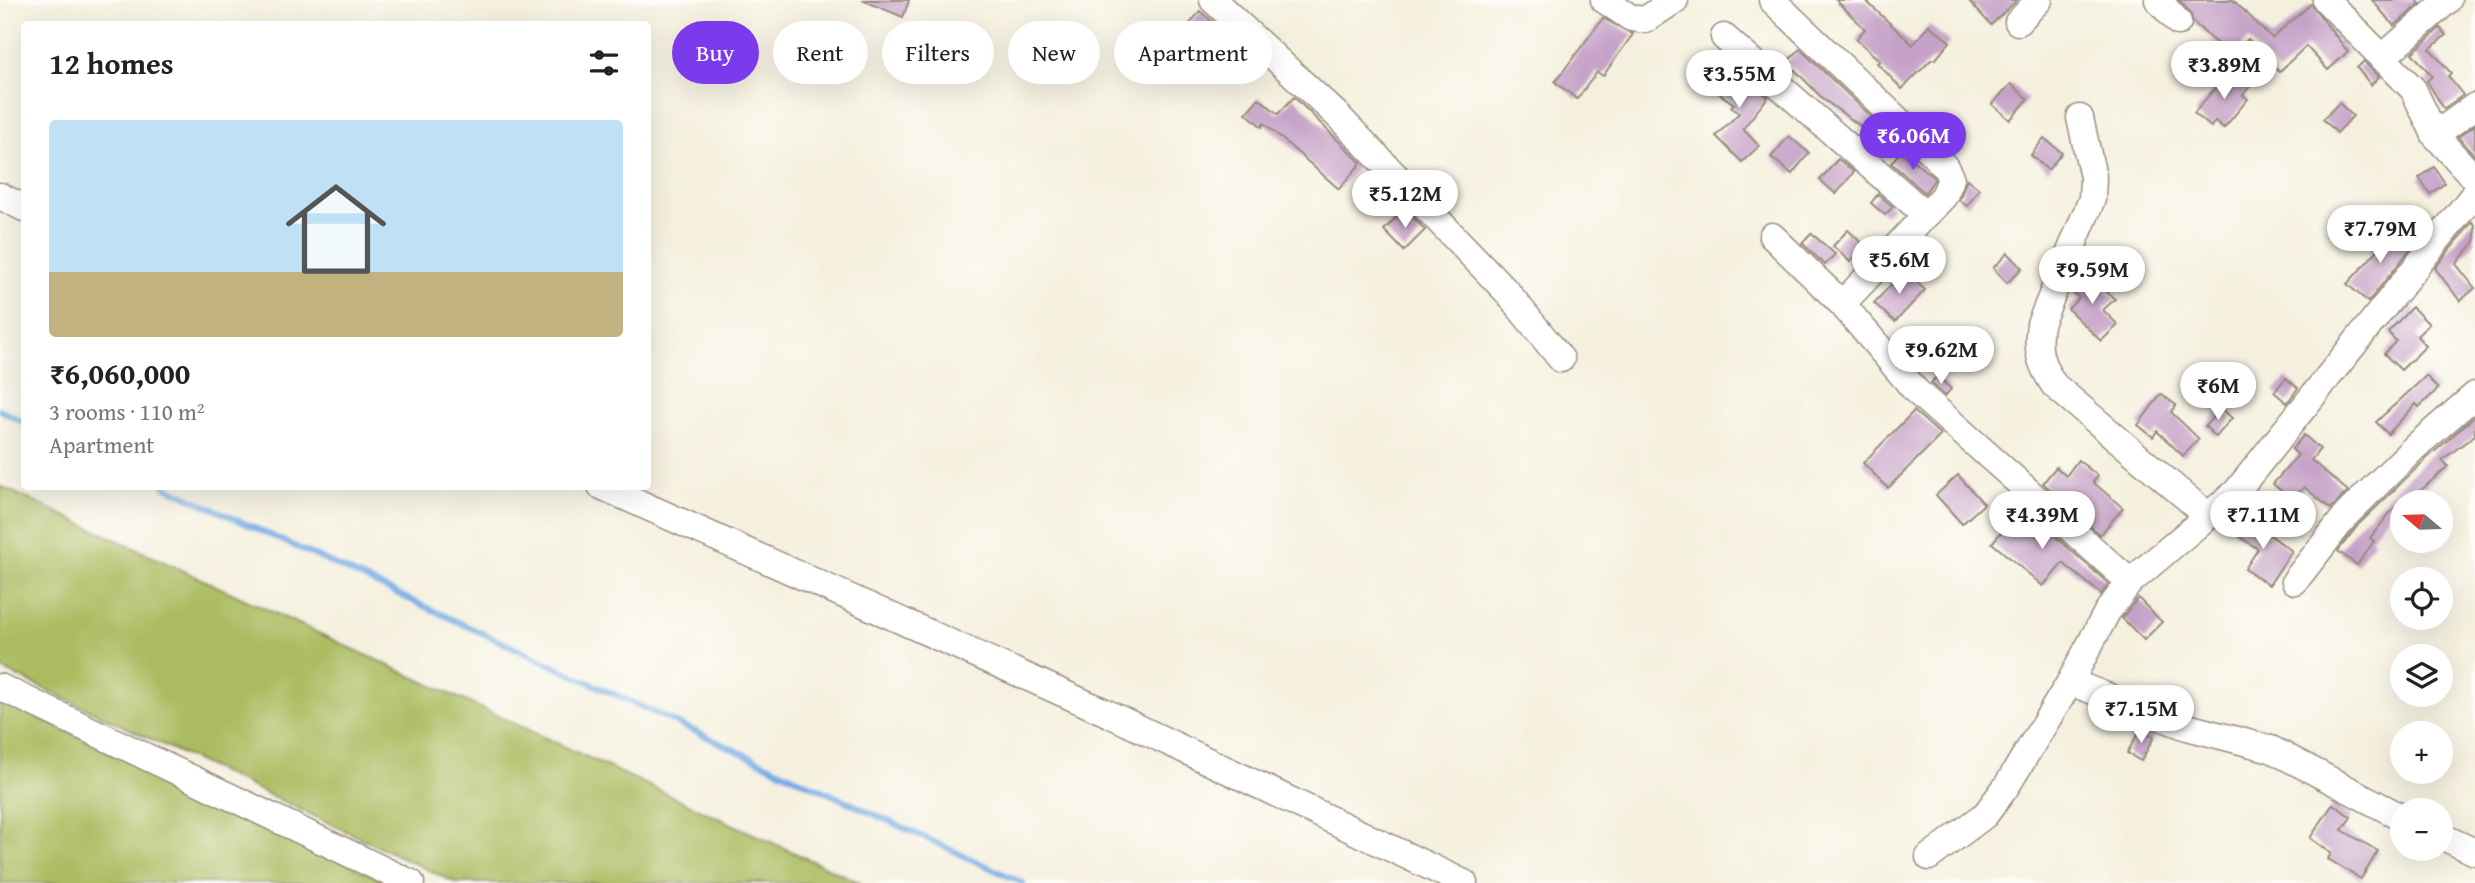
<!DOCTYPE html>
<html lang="en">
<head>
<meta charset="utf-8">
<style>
  body { margin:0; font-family:"Gentium Book Plus",serif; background:#f6f6f6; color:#222; height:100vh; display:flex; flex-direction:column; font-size:26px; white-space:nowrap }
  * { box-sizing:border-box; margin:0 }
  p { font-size:23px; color:#767676 }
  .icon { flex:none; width:38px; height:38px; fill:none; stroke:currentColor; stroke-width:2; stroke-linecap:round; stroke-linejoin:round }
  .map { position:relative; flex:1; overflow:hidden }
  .sheet { position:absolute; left:21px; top:21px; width:630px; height:469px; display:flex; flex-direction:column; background:#fff; border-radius:7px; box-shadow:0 7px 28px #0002 }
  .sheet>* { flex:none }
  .guide { position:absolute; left:672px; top:21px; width:665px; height:63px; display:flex; gap:14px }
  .needle { width:46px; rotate:289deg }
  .buttons { position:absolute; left:2390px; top:490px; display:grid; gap:14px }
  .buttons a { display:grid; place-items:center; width:63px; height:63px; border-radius:50%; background:#fff; box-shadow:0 7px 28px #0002; font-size:35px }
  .price { position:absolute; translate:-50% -60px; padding:0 16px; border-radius:24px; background:#fff; color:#222; font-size:23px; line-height:46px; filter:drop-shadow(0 2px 4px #0008) }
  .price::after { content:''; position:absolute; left:50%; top:42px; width:21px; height:16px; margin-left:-10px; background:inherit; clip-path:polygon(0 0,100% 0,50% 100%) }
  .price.selected { background:#7c3aed; color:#fff }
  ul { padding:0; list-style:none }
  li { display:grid; align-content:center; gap:14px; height:371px; padding:0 28px }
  li span { display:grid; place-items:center; height:217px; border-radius:7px; color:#555 }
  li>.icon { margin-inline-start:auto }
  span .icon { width:126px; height:126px; fill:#fffc; stroke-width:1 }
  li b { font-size:30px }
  h2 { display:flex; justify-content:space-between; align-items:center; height:84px; padding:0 28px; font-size:30px }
  .tag { padding:0 24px; border-radius:32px; background:#fff; box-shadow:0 7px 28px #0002; font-size:24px; line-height:63px }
  .tag.selected { background:#7c3aed; color:#fff }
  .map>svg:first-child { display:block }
</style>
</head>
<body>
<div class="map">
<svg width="2475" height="883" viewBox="0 0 2475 883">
  <rect width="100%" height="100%" fill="#fdfcf7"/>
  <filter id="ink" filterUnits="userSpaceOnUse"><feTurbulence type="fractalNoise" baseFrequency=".0143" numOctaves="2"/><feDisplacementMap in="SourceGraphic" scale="14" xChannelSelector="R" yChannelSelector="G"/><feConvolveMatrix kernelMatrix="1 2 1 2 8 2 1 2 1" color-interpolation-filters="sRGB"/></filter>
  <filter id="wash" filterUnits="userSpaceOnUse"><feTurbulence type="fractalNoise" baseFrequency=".00686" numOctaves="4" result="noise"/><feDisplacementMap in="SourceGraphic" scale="28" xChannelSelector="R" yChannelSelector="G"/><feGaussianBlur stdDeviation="1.57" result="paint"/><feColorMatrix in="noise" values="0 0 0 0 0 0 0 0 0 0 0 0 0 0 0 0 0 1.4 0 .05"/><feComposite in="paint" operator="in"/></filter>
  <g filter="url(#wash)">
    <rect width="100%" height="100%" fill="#f5f0de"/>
    <g fill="#abbc60" stroke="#73733f" stroke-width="2">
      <polygon points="0,486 801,856 861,883 456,883 0,668"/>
      <polygon points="0,700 388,883 0,883"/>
    </g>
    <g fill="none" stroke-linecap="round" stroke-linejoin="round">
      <g stroke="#76ace4" stroke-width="6">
        <polyline points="0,410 24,422"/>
        <polyline points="164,486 1023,883"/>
      </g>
    </g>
    <g id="blocks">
      <g fill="#c6a1c7">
        <polygon points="862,0 909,0 903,17"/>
        <polygon points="1836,0 1865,0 1913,45 1929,25 1950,42 1935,60 1932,59 1902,89 1877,63 1880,61 1856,39 1865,29"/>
        <polygon points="1968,0 2017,0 1991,25"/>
        <polygon points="2179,0 2233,0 2272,38 2311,4 2348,52 2328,70 2306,46 2279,72 2248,39 2231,57 2193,22 2190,12"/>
        <polygon points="2372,0 2417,0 2420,4 2394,26"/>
        <polygon points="1200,11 1222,30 1204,53 1181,35"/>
        <polygon points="1603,18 1633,34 1603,76 1597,72 1577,99 1555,82"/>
        <polygon points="2440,28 2446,35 2430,49 2451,73 2448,76 2463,95 2444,109 2427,81 2432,76 2412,53"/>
        <polygon points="1800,49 1874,119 1866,130 1823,99 1787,62"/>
        <polygon points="2364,61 2379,77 2371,85 2357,68"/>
        <polygon points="1728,62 1768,97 1743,129 1759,146 1742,162 1716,136 1739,113 1731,107 1734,104 1710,87"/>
        <polygon points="2231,69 2251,85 2243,95 2248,99 2224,128 2215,121 2211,127 2194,113"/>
        <polygon points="2011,84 2028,99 2010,120 1992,104"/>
        <polygon points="1294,97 1361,163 1339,189 1264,123 1262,127 1246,113 1259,98 1278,114"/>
        <polygon points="2339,103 2353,116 2337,133 2323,119"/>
        <polygon points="2475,125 2475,156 2458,137"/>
        <polygon points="1789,136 1809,153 1792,174 1771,157"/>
        <polygon points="2044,138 2062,153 2048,170 2031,155"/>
        <polygon points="1901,151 1932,176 1934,180 1925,193 1891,163"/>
        <polygon points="1838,159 1854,172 1836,194 1820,180"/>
        <polygon points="2434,167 2445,183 2430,194 2419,178"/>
        <polygon points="1967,179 1979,189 1967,206 1959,200"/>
        <polygon points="1878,194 1893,207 1885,215 1871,203"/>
        <polygon points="1405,208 1425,230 1404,251 1384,230"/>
        <polygon points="2472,222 2475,225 2475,242 2456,264 2475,288 2460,301 2435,268"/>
        <polygon points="2391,228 2412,247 2368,302 2347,284 2378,250 2374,246"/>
        <polygon points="1848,230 1865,246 1850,262 1833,246"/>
        <polygon points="1811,233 1835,254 1825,265 1802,243"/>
        <polygon points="2008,253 2022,268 2007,283 1993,268"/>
        <polygon points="2080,269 2115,299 2103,310 2118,325 2101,341 2068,309 2079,298 2071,291"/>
        <polygon points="1904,271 1925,290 1895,322 1874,303"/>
        <polygon points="2412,307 2429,324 2417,336 2426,346 2401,370 2384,354 2396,341 2388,332"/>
        <polygon points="1937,376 1951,389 1945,396 1931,383"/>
        <polygon points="2426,376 2438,389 2419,407 2416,404 2388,434 2376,422"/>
        <polygon points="2286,378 2298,388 2287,403 2274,392"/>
        <polygon points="2161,394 2176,405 2171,412 2199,439 2183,456 2157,431 2153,437 2138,425"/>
        <polygon points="2221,408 2232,418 2216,437 2205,426"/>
        <polygon points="1914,411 1941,435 1888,488 1863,463"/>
        <polygon points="2475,416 2475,435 2442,460 2448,466 2408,502 2403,502 2398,511 2394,508 2370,538 2374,541 2357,565 2338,551 2359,524 2426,459"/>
        <polygon points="2304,435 2320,449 2311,460 2348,491 2331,509 2304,487 2292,500 2273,484 2298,455 2292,449"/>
        <polygon points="2078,460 2098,476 2093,482 2123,508 2100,535 2043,483 2056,467 2066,476"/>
        <polygon points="1958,475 1984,504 1962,524 1936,495"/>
        <polygon points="2022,507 2109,584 2101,594 2063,563 2043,586 1992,543"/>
        <polygon points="2245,517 2292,551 2269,585 2245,569 2258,549 2234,533"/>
        <polygon points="2138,598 2162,622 2144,640 2122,618"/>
        <polygon points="2140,730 2154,737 2141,761 2127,753"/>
        <polygon points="2333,804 2351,817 2342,830 2378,851 2361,879 2328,859 2331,853 2310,838"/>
      </g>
    </g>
  </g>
  <g filter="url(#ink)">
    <use href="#blocks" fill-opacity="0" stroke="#988d7e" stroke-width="2"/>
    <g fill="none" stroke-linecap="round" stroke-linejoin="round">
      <g stroke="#988d7e" stroke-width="29">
        <g id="minor">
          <polyline points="1213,0 1338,116 1507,292 1561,359"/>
          <polyline points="1604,0 1631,18 1645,20 1675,0"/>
          <polyline points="1772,0 1924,145 1945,167 1951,179 1944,196 1842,304"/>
          <polyline points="2158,0 2178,22"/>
          <polyline points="2326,0 2413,89 2435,135 2475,179"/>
          <polyline points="2018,22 2039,0"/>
          <polyline points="1724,37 1926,215"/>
          <polyline points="2383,57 2448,0"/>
          <path d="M2080,118L2093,177L2092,199L2040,324C2036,350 2040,364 2054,385L2208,516"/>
          <polyline points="2435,135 2475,106"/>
          <polyline points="0,196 24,208"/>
          <polyline points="1772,236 1842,304 1916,391 2130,582"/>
          <polyline points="601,486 1105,712 1464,883"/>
          <polyline points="2295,581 2347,514 2415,447 2475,395"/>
          <polyline points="2070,682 2187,727 2271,749 2403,818"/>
          <polyline points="0,687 411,883"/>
          <polyline points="2441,836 2475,852"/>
          <polyline points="1929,857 1985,815 2006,787 2070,682 2107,612 2130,582 2236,492 2475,193"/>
        </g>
      </g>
      <use href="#minor" stroke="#fff" stroke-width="26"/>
    </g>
  </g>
</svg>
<div class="buttons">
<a><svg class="needle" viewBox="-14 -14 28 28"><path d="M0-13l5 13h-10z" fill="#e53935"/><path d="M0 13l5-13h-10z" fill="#767676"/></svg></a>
<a><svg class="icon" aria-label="locate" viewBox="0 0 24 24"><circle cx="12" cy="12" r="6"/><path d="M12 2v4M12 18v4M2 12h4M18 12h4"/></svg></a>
<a><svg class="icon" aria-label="layers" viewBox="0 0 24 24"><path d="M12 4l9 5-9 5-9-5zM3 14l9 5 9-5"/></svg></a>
<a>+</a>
<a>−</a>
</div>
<b class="price" style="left:2224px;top:101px">₹3.89M</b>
<b class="price" style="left:1739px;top:110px">₹3.55M</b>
<b class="price selected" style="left:1913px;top:172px">₹6.06M</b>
<b class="price" style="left:1405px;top:230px">₹5.12M</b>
<b class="price" style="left:2380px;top:265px">₹7.79M</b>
<b class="price" style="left:1899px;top:296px">₹5.6M</b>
<b class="price" style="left:2092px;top:306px">₹9.59M</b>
<b class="price" style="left:1941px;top:386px">₹9.62M</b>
<b class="price" style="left:2218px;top:422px">₹6M</b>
<b class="price" style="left:2042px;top:551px">₹4.39M</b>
<b class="price" style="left:2263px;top:551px">₹7.11M</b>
<b class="price" style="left:2141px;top:745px">₹7.15M</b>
<div class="guide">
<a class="tag selected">Buy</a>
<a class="tag">Rent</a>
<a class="tag">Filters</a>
<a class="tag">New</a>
<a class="tag">Apartment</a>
</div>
<section class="sheet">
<h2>12 homes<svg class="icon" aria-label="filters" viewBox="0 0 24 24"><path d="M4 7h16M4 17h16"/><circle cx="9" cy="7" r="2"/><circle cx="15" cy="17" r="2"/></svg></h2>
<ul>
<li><span style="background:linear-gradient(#bfe0f5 70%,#c2b280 0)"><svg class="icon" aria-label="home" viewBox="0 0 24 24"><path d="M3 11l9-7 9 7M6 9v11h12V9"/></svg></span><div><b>₹6,060,000</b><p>3 rooms · 110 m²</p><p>Apartment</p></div></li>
</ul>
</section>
</div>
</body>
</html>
